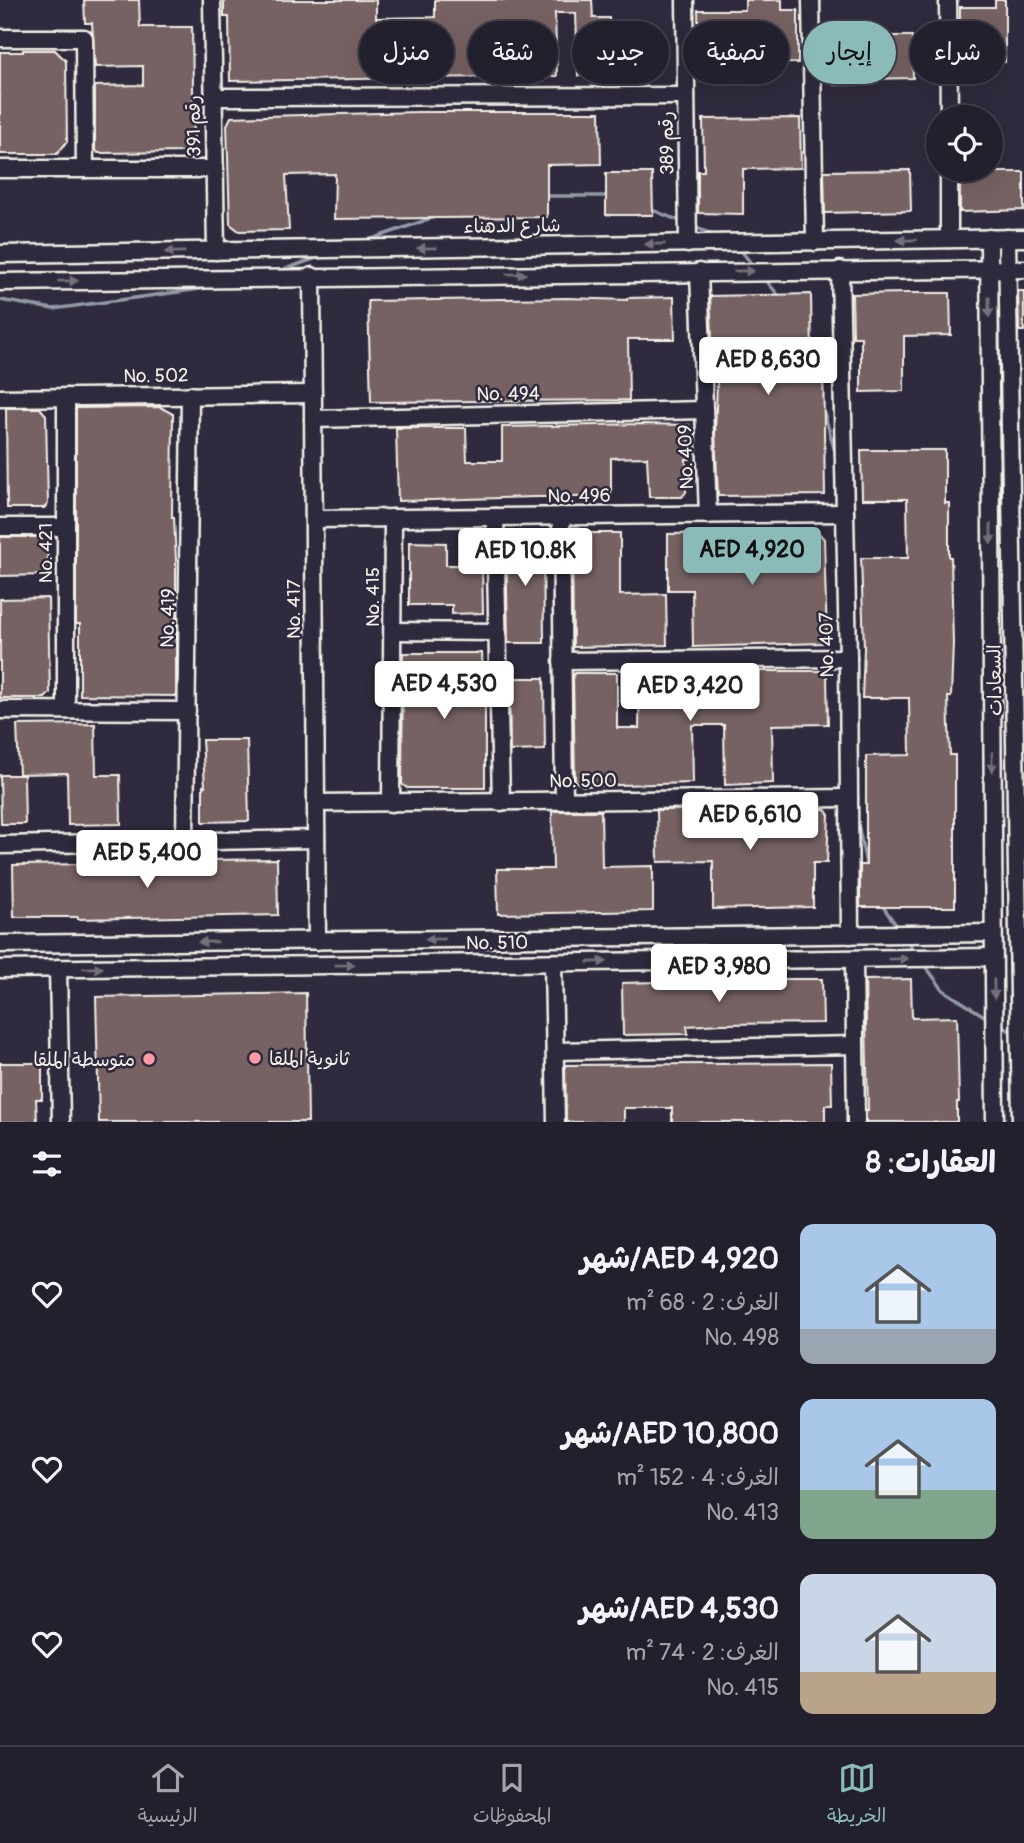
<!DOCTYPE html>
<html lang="ar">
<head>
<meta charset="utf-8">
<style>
  body { margin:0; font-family:Pangolin,"Playpen Sans Arabic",sans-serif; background:#2b2836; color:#f1f3f6; direction:rtl; height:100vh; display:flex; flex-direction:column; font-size:26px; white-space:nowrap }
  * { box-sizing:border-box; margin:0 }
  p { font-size:23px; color:#a3a3aa }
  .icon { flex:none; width:38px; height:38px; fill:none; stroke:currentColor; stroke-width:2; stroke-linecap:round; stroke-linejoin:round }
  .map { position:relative; height:1122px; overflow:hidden; direction:ltr }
  .panel { display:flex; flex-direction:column; background:#23202e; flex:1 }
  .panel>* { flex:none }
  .banner { position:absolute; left:21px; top:21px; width:984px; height:63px; direction:rtl; display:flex; gap:14px }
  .buttons { position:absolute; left:926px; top:105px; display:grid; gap:14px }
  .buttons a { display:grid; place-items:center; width:77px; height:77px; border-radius:50%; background:#23202e; box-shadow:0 7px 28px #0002,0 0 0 2px #403e4a; font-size:35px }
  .price { position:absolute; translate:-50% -60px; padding:0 16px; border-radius:7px; background:#fff; color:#222; font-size:23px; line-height:46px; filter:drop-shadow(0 2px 4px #0008) }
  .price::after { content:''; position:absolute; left:50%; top:42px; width:21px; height:16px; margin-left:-10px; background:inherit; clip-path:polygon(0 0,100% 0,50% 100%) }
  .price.active { background:#8bbbb9; color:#111 }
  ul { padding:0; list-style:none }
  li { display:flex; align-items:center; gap:21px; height:175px; padding:0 28px }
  li span { display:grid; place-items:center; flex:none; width:196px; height:140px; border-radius:14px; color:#555 }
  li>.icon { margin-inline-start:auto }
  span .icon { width:84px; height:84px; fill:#fffc; stroke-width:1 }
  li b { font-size:30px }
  h2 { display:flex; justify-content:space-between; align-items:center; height:84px; padding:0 28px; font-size:30px }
  .pill { padding:0 24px; border-radius:32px; background:#23202e; box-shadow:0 7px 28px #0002,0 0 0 2px #403e4a; font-size:24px; line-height:63px }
  .pill.active { background:#8bbbb9; color:#111 }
  .menu { display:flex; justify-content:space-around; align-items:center; height:98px; border-top:2px solid #403e4a; background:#23202e; font-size:19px; color:#a3a3aa }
  .menu a { display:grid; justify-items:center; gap:4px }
  .menu .active { color:#8bbbb9 }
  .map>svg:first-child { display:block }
</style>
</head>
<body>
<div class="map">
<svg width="1024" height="1122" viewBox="0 0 1024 1122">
  <rect width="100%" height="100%" fill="#2f2a3d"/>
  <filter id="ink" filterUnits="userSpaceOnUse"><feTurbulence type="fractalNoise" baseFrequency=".0143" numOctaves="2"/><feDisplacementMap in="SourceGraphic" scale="14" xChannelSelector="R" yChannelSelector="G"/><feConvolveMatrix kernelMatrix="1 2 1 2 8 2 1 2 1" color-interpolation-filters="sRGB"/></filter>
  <g filter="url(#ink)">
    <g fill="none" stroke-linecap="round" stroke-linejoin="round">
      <g stroke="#929aa6" stroke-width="3.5">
        <polyline points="544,196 609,196"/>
        <polyline points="650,209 682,222"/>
        <polyline points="692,226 717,236"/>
        <polyline points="366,241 435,217"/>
        <polyline points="739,248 754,267"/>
        <polyline points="277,272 322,256"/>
        <polyline points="764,278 779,296"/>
        <polyline points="0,300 53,309 215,287"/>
        <polyline points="823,409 837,459"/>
        <polyline points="856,814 867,869"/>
        <polyline points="881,904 899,929"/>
        <polyline points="906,938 915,952"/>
        <polyline points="924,964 943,990 989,1019"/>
        <polyline points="999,1024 1013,1033"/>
      </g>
    </g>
    <g fill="#776264" stroke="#f4f1e8" stroke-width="2">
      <polygon points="84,0 139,0 140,27 192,27 194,146 191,152 98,153 95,149 95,86 143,85 143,66 95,67 92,23 85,23"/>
      <polygon points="224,0 376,0 376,18 435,17 435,0 592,0 593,18 609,18 611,75 578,76 576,13 555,13 557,76 230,81 229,17 224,17"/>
      <polygon points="745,0 782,0 782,10 798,10 798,63 699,64 698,10 745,10"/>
      <polygon points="995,0 1005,0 1005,62 960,61 960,7 995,7"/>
      <polygon points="866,26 866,36 912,36 913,78 867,79 867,84 834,85 833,27"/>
      <polygon points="23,50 55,50 66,61 67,142 57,154 0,154 0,52 23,52"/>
      <polygon points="418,112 600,112 601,164 547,165 547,217 334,219 335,174 286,175 289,230 239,231 230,224 227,125 231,117"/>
      <polygon points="800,118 801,168 743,169 743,214 698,213 698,171 704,171 703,119"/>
      <polygon points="910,170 911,211 825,213 824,171"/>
      <polygon points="960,172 1024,172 1024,210 960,212"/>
      <polygon points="606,173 652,173 653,215 606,215"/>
      <polygon points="1018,291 1024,291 1024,331 1019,331"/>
      <polygon points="907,293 950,293 951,335 904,336 904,391 861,392 861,337 853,337 852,294"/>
      <polygon points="811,294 812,361 823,361 825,495 718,496 715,433 718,357 713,357 710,296"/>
      <polygon points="674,297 675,339 628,339 629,400 371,402 368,301 567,298 627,300 627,298"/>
      <polygon points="160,407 173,414 172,517 174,517 176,561 176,696 80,695 80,624 76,624 76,408"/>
      <polygon points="6,408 40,408 46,415 48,504 44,508 7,508"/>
      <polygon points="644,424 689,425 690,459 686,459 686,492 682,497 649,497 647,457 611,458 611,497 536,497 398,501 396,428 466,428 467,461 502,461 502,427"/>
      <polygon points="861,450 945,450 945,503 949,503 949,557 951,557 953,643 951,697 948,697 950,755 955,755 955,907 860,907 860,865 866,865 866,756 910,755 909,698 862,698 864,648 861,558 908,558 907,499 862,499"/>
      <polygon points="817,531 824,539 827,639 823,643 693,647 692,590 668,590 668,534"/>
      <polygon points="575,533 620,533 620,595 666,594 667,645 573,647 572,536"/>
      <polygon points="506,534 543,534 544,643 508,643"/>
      <polygon points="0,537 44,537 47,541 48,575 0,576"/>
      <polygon points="409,542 446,543 446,565 482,565 483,613 452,614 452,605 409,605"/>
      <polygon points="48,598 50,693 45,698 0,698 0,599"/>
      <polygon points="403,653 482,653 483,675 485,675 485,788 407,788 402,784"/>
      <polygon points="640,671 823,671 827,675 828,724 772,725 773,783 725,785 724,725 692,725 693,783 583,786 575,781 573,675 575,673 617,673 617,728 639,728"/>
      <polygon points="509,678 544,678 545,750 510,751"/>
      <polygon points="95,724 96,775 120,775 121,824 68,825 67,773 19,774 17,725"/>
      <polygon points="202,740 247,740 249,821 203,822 203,786 205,786"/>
      <polygon points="0,775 24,775 25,824 1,824"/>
      <polygon points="825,809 829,815 827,863 813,863 813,907 713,909 713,861 658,862 657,810"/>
      <polygon points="552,811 601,811 602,867 653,866 653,911 498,914 497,869 553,869"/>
      <polygon points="277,859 278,915 78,919 78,917 14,917 13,865 181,863 208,862 208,860"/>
      <polygon points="755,979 822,979 823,1023 722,1024 687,1026 688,1034 623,1035 622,983"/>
      <polygon points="911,979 912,1018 957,1017 959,1102 957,1102 957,1122 866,1122 866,1110 868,1110 865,980"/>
      <polygon points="306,993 308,1122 99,1122 96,997"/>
      <polygon points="0,1063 42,1063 42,1099 36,1099 37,1122 0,1122"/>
      <polygon points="831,1063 832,1105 825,1105 825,1122 672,1122 672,1108 624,1108 624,1122 566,1122 565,1065"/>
    </g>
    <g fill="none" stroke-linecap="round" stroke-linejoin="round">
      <g stroke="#f4f1e8" stroke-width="21">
        <g id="minor">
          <polyline points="212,0 216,251"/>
          <polyline points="685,0 688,244"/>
          <polyline points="811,0 815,242"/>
          <polyline points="948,0 949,117"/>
          <polyline points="0,38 84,38 85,169"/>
          <polyline points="214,97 686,96"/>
          <polyline points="0,169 215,169"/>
          <polyline points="949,170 949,239"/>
          <polyline points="989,238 995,1122"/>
          <polyline points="1007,238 1021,1122"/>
          <polyline points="0,254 1024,238"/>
          <polyline points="840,270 848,658 850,935"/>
          <polyline points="699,272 708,515"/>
          <polyline points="312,276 317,941"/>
          <polyline points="0,282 1024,269"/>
          <polyline points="66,397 66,709"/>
          <polyline points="0,398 313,394"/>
          <polyline points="313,419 704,410"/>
          <polyline points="561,516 564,801"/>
          <polyline points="495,517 501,802"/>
          <polyline points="314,519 845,513"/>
          <polyline points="0,527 66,527"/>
          <polyline points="394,631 496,632"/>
          <polyline points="562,661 848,658"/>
          <polyline points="0,710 187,711"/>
          <polyline points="316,803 849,798"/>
          <polyline points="391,803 393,518"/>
          <polyline points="185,842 190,395"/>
          <polyline points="0,845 316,839"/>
          <polyline points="0,944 993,933"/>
          <polyline points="854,960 856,1122"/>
          <polyline points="553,963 556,1122"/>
          <polyline points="58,968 61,1122"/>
          <polyline points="0,969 993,957"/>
          <polyline points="555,1051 855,1045"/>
        </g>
      </g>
      <use href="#minor" stroke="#2f2a3d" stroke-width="16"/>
    </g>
    <defs><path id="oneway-solid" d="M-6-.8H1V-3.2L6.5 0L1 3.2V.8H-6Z" transform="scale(1.75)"/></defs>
    <g fill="#747079">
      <use href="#oneway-solid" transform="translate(907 240) rotate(179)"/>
      <use href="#oneway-solid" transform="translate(655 244) rotate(179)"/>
      <use href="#oneway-solid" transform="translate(427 248) rotate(179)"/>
      <use href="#oneway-solid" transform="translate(175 252) rotate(179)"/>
      <use href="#oneway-solid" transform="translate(744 271) rotate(-1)"/>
      <use href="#oneway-solid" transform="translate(516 274) rotate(-1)"/>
      <use href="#oneway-solid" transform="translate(68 281) rotate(-1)"/>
      <use href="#oneway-solid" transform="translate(989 307) rotate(90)"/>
      <use href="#oneway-solid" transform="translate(991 534) rotate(90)"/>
      <use href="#oneway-solid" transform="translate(992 762) rotate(90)"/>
      <use href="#oneway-solid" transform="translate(435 939) rotate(179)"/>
      <use href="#oneway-solid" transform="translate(208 942) rotate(179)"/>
      <use href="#oneway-solid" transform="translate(898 959) rotate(-1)"/>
      <use href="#oneway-solid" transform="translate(597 962) rotate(-1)"/>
      <use href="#oneway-solid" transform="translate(345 965) rotate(-1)"/>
      <use href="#oneway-solid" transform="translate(93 968) rotate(-1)"/>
      <use href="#oneway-solid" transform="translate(994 989) rotate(89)"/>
    </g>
  </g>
  <g fill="#ff9aa2" stroke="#2f2a3d" stroke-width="2.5">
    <circle cx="255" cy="1058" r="7"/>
    <circle cx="149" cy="1059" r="7"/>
  </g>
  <g text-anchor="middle" stroke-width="5" stroke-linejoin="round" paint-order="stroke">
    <g font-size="19" fill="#f4f1e8" stroke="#2f2a3d">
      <text transform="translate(193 126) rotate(-91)" y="7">رقم 391</text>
      <text transform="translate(666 143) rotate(-91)" y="7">رقم 389</text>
      <text transform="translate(512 225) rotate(-1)" y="7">شارع الدهناء</text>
      <text transform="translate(156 375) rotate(-1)" y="7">No. 502</text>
      <text transform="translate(508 393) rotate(-1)" y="7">No. 494</text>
      <text transform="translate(685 457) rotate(-92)" y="7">No. 409</text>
      <text transform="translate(579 495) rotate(-1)" y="7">No. 496</text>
      <text transform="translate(45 553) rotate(-90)" y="7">No. 421</text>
      <text transform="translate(372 597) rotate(-90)" y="7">No. 415</text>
      <text transform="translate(293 609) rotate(-90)" y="7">No. 417</text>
      <text transform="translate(167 618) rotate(-89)" y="7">No. 419</text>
      <text transform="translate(826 645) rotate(-91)" y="7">No. 407</text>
      <text transform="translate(994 680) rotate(-91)" y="7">السعادات</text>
      <text transform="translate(583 780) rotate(-1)" y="7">No. 500</text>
      <text transform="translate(497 942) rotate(-1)" y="7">No. 510</text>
    </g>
    <g font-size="19" fill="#f4f1e8" stroke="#2f2a3d" text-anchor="start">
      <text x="269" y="1065">ثانوية الملقا</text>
      <text x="135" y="1066" text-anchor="end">متوسطة الملقا</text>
    </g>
  </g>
</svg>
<div class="buttons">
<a><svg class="icon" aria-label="locate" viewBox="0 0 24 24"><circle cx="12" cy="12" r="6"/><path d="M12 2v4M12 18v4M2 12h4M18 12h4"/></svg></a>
</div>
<b class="price" style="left:768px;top:397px">AED 8,630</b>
<b class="price active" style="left:752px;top:587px">AED 4,920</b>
<b class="price" style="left:525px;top:588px">AED 10.8K</b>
<b class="price" style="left:444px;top:721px">AED 4,530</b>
<b class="price" style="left:690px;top:723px">AED 3,420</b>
<b class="price" style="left:750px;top:852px">AED 6,610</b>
<b class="price" style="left:147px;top:890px">AED 5,400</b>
<b class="price" style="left:719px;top:1004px">AED 3,980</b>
<div class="banner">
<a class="pill">شراء</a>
<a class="pill active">إيجار</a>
<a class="pill">تصفية</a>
<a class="pill">جديد</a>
<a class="pill">شقة</a>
<a class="pill">منزل</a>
</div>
</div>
<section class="panel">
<h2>العقارات: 8<svg class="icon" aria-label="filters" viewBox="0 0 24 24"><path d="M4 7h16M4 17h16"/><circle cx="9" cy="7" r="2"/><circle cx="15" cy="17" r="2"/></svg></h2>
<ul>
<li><span style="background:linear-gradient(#a9c7e8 75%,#9aa5b1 0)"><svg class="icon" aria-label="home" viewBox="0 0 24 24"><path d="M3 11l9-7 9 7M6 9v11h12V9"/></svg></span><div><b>AED 4,920/شهر</b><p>الغرف: 2 · 68 m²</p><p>No. 498</p></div><svg class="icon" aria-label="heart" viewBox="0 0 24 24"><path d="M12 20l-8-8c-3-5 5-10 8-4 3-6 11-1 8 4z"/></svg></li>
<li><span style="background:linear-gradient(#a9c7e8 65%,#7fa58c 0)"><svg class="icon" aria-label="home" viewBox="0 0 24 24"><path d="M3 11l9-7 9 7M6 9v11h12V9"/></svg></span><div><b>AED 10,800/شهر</b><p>الغرف: 4 · 152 m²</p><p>No. 413</p></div><svg class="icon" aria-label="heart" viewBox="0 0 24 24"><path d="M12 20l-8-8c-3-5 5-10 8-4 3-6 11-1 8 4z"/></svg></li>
<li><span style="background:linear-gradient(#c9d6e8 70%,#b9a48a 0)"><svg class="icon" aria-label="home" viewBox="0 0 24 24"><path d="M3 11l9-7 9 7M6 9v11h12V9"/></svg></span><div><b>AED 4,530/شهر</b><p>الغرف: 2 · 74 m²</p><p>No. 415</p></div><svg class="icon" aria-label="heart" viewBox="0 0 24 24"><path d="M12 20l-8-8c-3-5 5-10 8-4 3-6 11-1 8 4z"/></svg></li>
</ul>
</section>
<nav class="menu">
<a class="active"><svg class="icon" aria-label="map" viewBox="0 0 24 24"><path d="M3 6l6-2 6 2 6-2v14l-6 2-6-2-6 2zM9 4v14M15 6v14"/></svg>الخريطة</a>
<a><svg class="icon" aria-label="saved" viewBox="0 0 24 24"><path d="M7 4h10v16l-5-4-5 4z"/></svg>المحفوظات</a>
<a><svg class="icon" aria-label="home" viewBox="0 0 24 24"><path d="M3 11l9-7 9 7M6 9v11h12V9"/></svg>الرئيسية</a>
</nav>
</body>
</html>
